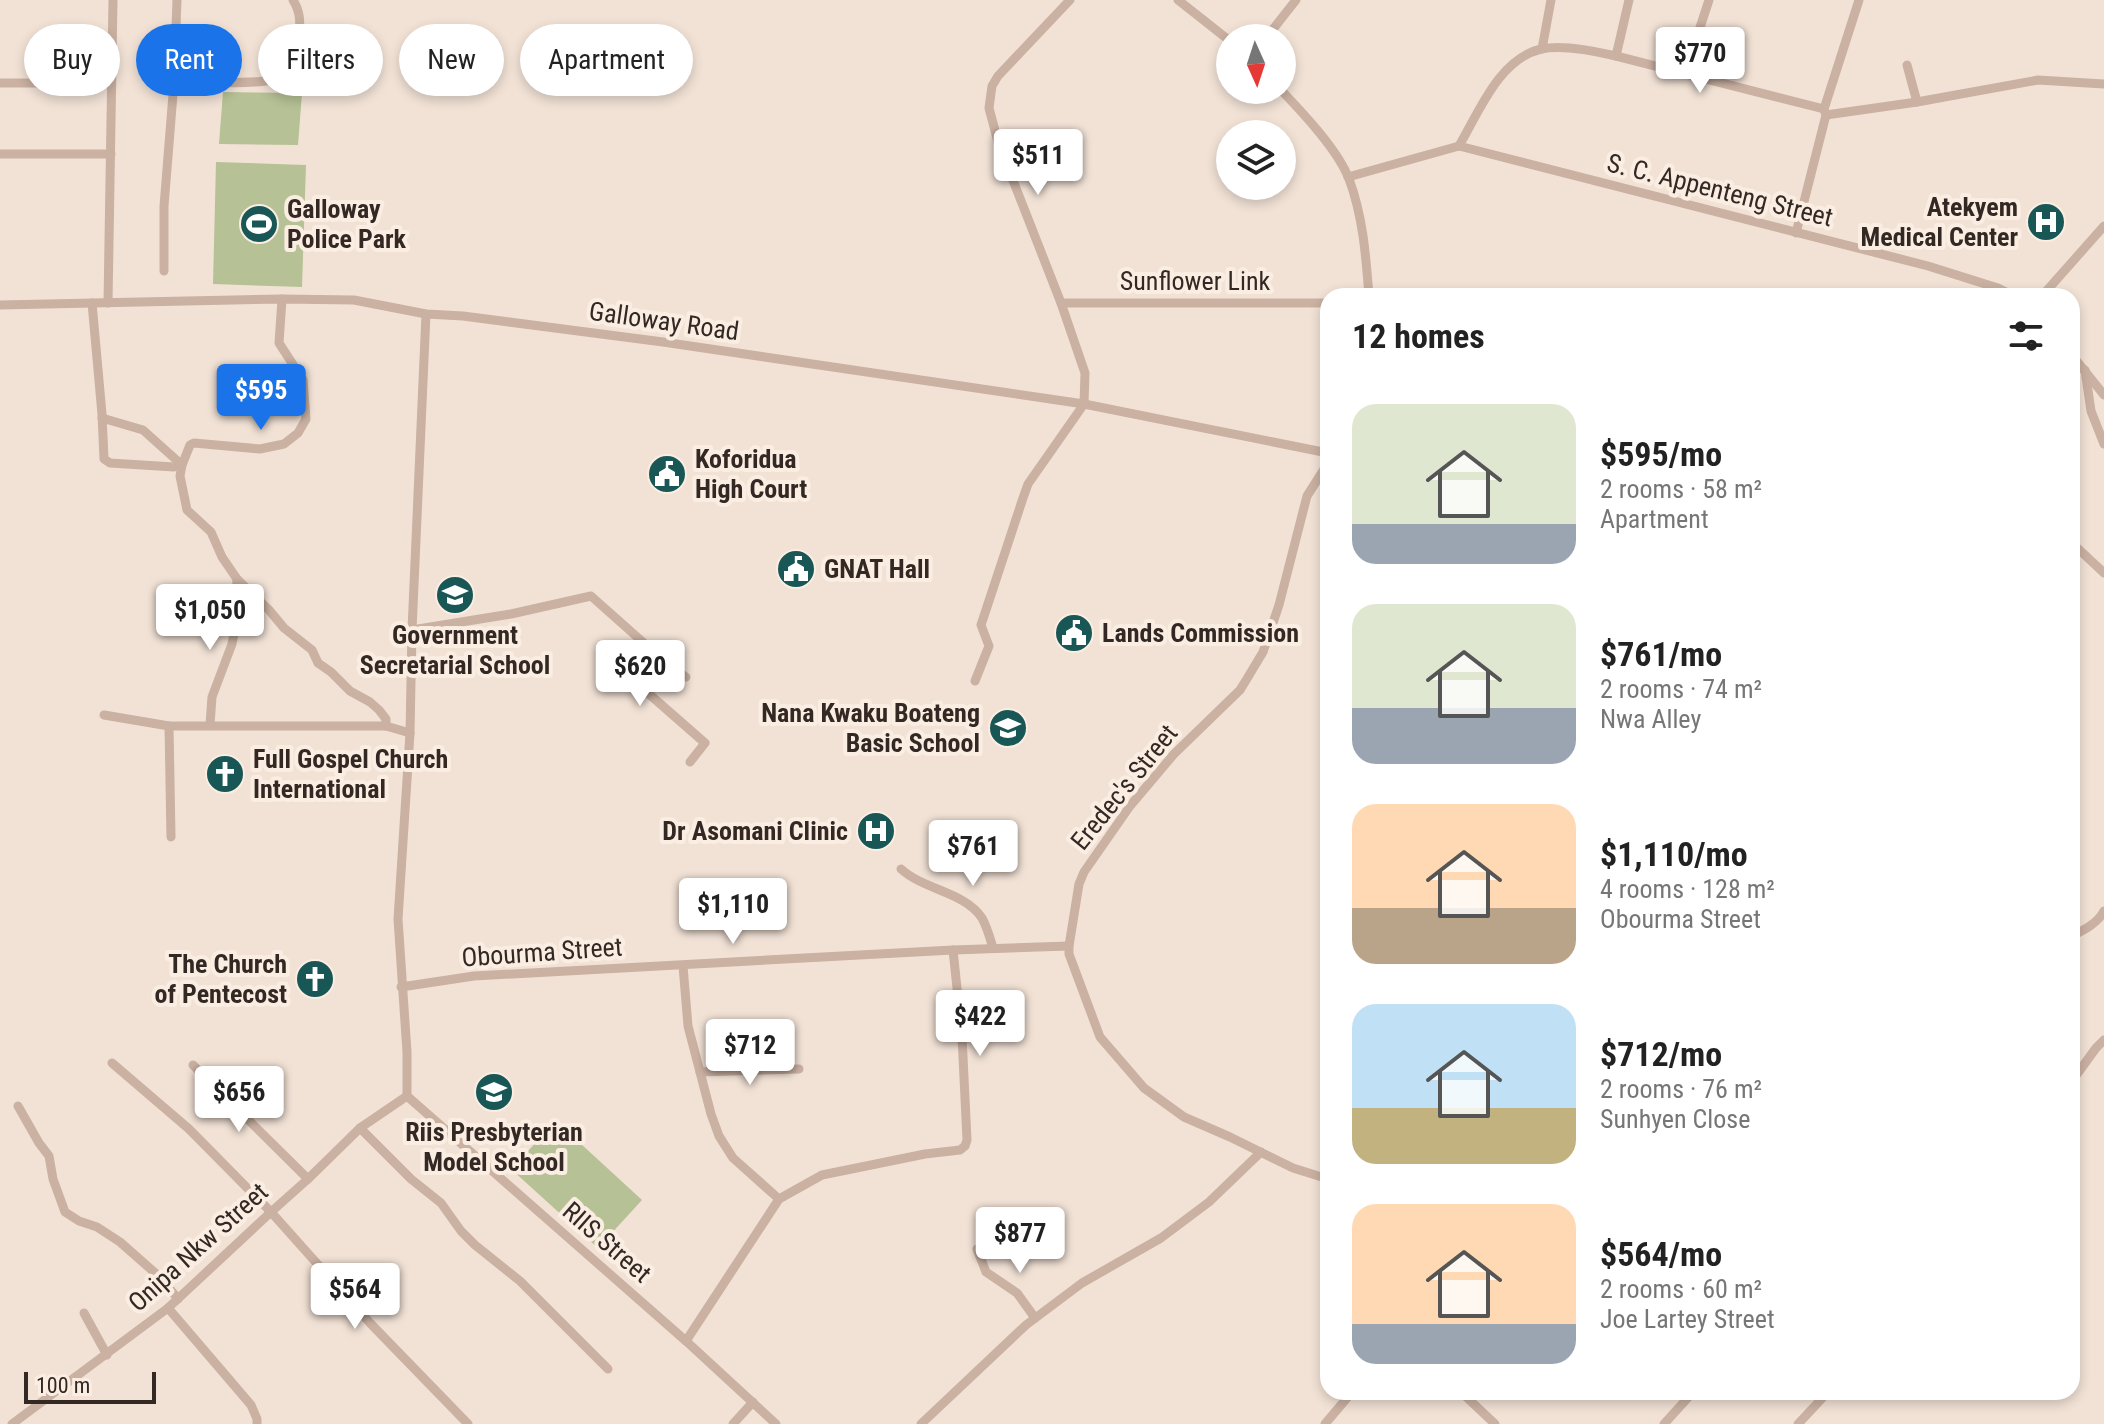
<!DOCTYPE html>
<html lang="en">
<head>
<meta charset="utf-8">
<style>
  body { margin:0; font-family:"Roboto Condensed",sans-serif; background:#f6f6f6; color:#222; height:100vh; display:flex; flex-direction:column; font-size:30px; white-space:nowrap }
  * { box-sizing:border-box; margin:0 }
  p { font-size:26px; color:#767676 }
  .icon { flex:none; width:44px; height:44px; fill:none; stroke:currentColor; stroke-width:2; stroke-linecap:round; stroke-linejoin:round }
  .map { position:relative; flex:1; overflow:hidden }
  .sheet { position:absolute; left:1320px; top:288px; width:760px; height:1112px; display:flex; flex-direction:column; background:#fff; border-radius:24px; box-shadow:0 4px 12px #0003 }
  .sheet>* { flex:none }
  .banner { position:absolute; left:24px; top:24px; width:760px; height:72px; display:flex; gap:16px }
  .needle { width:52px; rotate:177deg }
  .buttons { position:absolute; left:1216px; top:24px; display:grid; gap:16px }
  .buttons a { display:grid; place-items:center; width:80px; height:80px; border-radius:50%; background:#fff; box-shadow:0 4px 12px #0003; font-size:40px }
  .scale { position:absolute; left:24px; bottom:20px; width:132px; box-sizing:border-box; padding-left:8px; border:4px solid #342824; border-top:0; font-size:22px; line-height:28px; white-space:nowrap; color:#342824; -webkit-text-stroke:6px #faede2; paint-order:stroke }
  .price { position:absolute; translate:-50% -68px; padding:0 18px; border-radius:8px; background:#fff; color:#222; font-size:26px; line-height:52px; filter:drop-shadow(0 2px 4px #0008) }
  .price::after { content:''; position:absolute; left:50%; top:48px; width:24px; height:18px; margin-left:-12px; background:inherit; clip-path:polygon(0 0,100% 0,50% 100%) }
  .price.current { background:#1a73e8; color:#fff }
  ul { padding:0; list-style:none }
  li { display:flex; align-items:center; gap:24px; height:200px; padding:0 32px }
  li span { display:grid; place-items:center; flex:none; width:224px; height:160px; border-radius:24px; color:#555 }
  li>.icon { margin-inline-start:auto }
  span .icon { width:96px; height:96px; fill:#fffc; stroke-width:1 }
  li b { font-size:34px }
  h2 { display:flex; justify-content:space-between; align-items:center; height:96px; padding:0 32px; font-size:34px }
  .chip { padding:0 28px; border-radius:36px; background:#fff; box-shadow:0 4px 12px #0003; font-size:28px; line-height:72px }
  .chip.current { background:#1a73e8; color:#fff }
  .map>svg:first-child { display:block }
</style>
</head>
<body>
<div class="map">
<svg width="2104" height="1424" viewBox="0 0 2104 1424">
  <rect width="100%" height="100%" fill="#f2e2d6"/>
  <g fill="#b6c195">
    <polygon points="223,92 302,93 298,145 219,144"/>
    <polygon points="216,162 306,165 302,287 213,284"/>
    <polygon points="556,1121 642,1200 598,1248 511,1169"/>
  </g>
  <g fill="none" stroke-linecap="round" stroke-linejoin="round">
    <g stroke="#cab1a2" stroke-width="9">
      <polyline points="1178,0 1230,41"/>
      <polyline points="1266,38 1296,0"/>
      <polyline points="1542,49 1551,0"/>
      <polyline points="1616,56 1629,0"/>
      <polyline points="1907,65 1917,102"/>
      <polyline points="1685,73 1709,0"/>
      <path d="M174,82C194,82 273,86 285,76C295,67 296,54 298,42C300,27 302,14 293,0"/>
      <polyline points="0,83 111,83"/>
      <path d="M1281,90C1302,112 1338,150 1349,179C1363,216 1366,257 1369,296"/>
      <polyline points="1826,115 1917,102 2038,80 2104,84"/>
      <polyline points="1459,146 1928,266 1998,288 2014,296"/>
      <path d="M1459,146C1479,112 1499,59 1541,49C1563,44 1595,51 1616,56L1824,109"/>
      <polyline points="0,154 111,154"/>
      <polyline points="1348,177 1459,146"/>
      <polyline points="1796,233 1826,115 1824,109 1859,0"/>
      <polyline points="164,271 164,206 174,82 177,0"/>
      <polyline points="2042,296 2104,226"/>
      <polyline points="92,303 102,414 104,459 110,463 174,467 182,465 190,445 194,443 260,449 284,444 298,433 306,419 303,380 279,343 282,299"/>
      <polyline points="108,303 113,0"/>
      <polyline points="1061,303 1328,303"/>
      <polyline points="0,305 282,299 354,300 426,314 463,316 663,342 1084,404 1328,453"/>
      <polyline points="2072,355 2104,395"/>
      <polyline points="2085,370 2091,411 2104,444"/>
      <polyline points="102,418 143,430 182,465 180,476 187,510 211,532 222,557 237,579 269,610 284,628 312,650 318,663 331,672 350,691 370,702 379,710 386,719 386,726"/>
      <polyline points="1328,463 1307,496 1279,605 1263,652 1245,682 1240,690 1174,754 1130,806 1084,872 1079,884 1069,946 1069,954 1100,1037 1144,1088 1184,1117 1230,1137 1293,1168 1328,1179"/>
      <polyline points="2072,543 2104,573"/>
      <polyline points="412,630 511,614 591,596 663,660 686,677"/>
      <polyline points="663,660 650,682 649,694 705,743 690,762"/>
      <polyline points="975,681 989,646 981,625 1023,498 1028,484 1084,404 1085,373 1061,303 998,142 989,108 992,86 998,76 1070,0"/>
      <polyline points="104,715 169,726 386,726 410,733"/>
      <polyline points="210,725 212,697 232,644 235,628 237,579"/>
      <polyline points="169,726 171,837"/>
      <path d="M901,869C924,890 965,892 982,918C987,927 990,938 993,948"/>
      <path d="M2072,936C2084,930 2098,923 2104,911"/>
      <polyline points="683,966 688,1026 711,1114 719,1136 733,1158 779,1199"/>
      <polyline points="401,987 474,976 953,950 1069,946"/>
      <polyline points="112,1063 189,1129 271,1212 370,1323 468,1424"/>
      <polyline points="193,1065 308,1179"/>
      <polyline points="700,1072 799,1069"/>
      <polyline points="2072,1081 2096,1048 2104,1040"/>
      <polyline points="407,1096 407,1052 398,919 410,733 412,630 426,314"/>
      <polyline points="407,1096 686,1341 776,1424"/>
      <polyline points="18,1106 39,1143 49,1156 53,1179 65,1212 79,1221 97,1227 120,1242 162,1279 178,1299"/>
      <polyline points="360,1128 411,1179 441,1203 461,1231 475,1245 520,1281 608,1369"/>
      <polyline points="977,1249 986,1272 1017,1293 1035,1318"/>
      <polyline points="168,1308 251,1405 257,1419 257,1424"/>
      <polyline points="84,1313 107,1355"/>
      <polyline points="686,1341 779,1199 822,1175 925,1154 960,1150 965,1146 967,1140 962,1036 953,950"/>
      <polyline points="1461,1392 1495,1424"/>
      <polyline points="12,1424 168,1308 271,1212 308,1179 360,1128 407,1096"/>
      <polyline points="733,1424 753,1402"/>
      <polyline points="921,1424 1026,1325 1082,1283 1161,1238 1209,1202 1261,1152"/>
      <polyline points="1325,1424 1352,1392"/>
      <polyline points="1664,1424 1693,1392"/>
      <polyline points="1798,1424 1828,1392"/>
    </g>
  </g>
  <defs>
    <g id="hospital-disc" transform="scale(2)"><circle r="9.5" fill="#195756" stroke="#faede2"/><path d="M-5-5h3v3.5h4V-5h3V5h-3V1.5h-4V5h-3Z" fill="#fff"/></g>
    <g id="stadium-disc" transform="scale(2)"><circle r="9.5" fill="#195756" stroke="#faede2"/><path d="M0-5a6.5 5 0 1 0 0 10a6.5 5 0 1 0 0-10ZM-3.5-1.8h7v3.6h-7Z" fill="#fff"/></g>
    <g id="civic-disc" transform="scale(2)"><circle r="9.5" fill="#195756" stroke="#faede2"/><path d="M-.6-6.5H3V-4.5H.6V-3L4-1V1h2V6H-6V1h2V-1L-.6-3ZM-1.2 2.5V6h2.4V2.5Z" fill="#fff"/></g>
    <g id="school-disc" transform="scale(2)"><circle r="9.5" fill="#195756" stroke="#faede2"/><path d="M0-5L7-2L0 1L-7-2ZM-4 1L0 2.5L4 1V4Q0 6-4 4Z" fill="#fff"/></g>
    <g id="church-disc" transform="scale(2)"><circle r="9.5" fill="#195756" stroke="#faede2"/><path d="M-1.2-6h2.4v3.5h3.3v2.4h-3.3V6h-2.4V-.1h-3.3v-2.4h3.3Z" fill="#fff"/></g>
  </defs>
  <g fill-rule="evenodd">
    <use href="#hospital-disc" x="2046" y="222"/>
    <use href="#stadium-disc" x="259" y="224"/>
    <use href="#civic-disc" x="667" y="474"/>
    <use href="#civic-disc" x="796" y="569"/>
    <use href="#school-disc" x="455" y="595"/>
    <use href="#civic-disc" x="1074" y="633"/>
    <use href="#school-disc" x="1008" y="728"/>
    <use href="#church-disc" x="225" y="774"/>
    <use href="#hospital-disc" x="876" y="831"/>
    <use href="#church-disc" x="315" y="979"/>
    <use href="#school-disc" x="494" y="1092"/>
  </g>
  <g text-anchor="middle" stroke-width="8" stroke-linejoin="round" paint-order="stroke">
    <g font-size="26" fill="#342824" stroke="#faede2">
      <text transform="translate(1720 190) rotate(14)" y="9">S. C. Appenteng Street</text>
      <text x="1195" y="290">Sunflower Link</text>
      <text transform="translate(664 321) rotate(8)" y="9">Galloway Road</text>
      <text transform="translate(1124 787) rotate(-51)" y="9">Eredec's Street</text>
      <text transform="translate(542 952) rotate(-4)" y="9">Obourma Street</text>
      <text transform="translate(607 1242) rotate(41)" y="9">RIIS Street</text>
      <text transform="translate(198 1247) rotate(-42)" y="9">Onipa Nkw Street</text>
    </g>
    <g font-size="26" font-weight="bold" fill="#342824" stroke="#faede2" text-anchor="start">
      <text x="2018" y="216" text-anchor="end">Atekyem<tspan x="2018" dy="30">Medical Center</tspan></text>
      <text x="287" y="218">Galloway<tspan x="287" dy="30">Police Park</tspan></text>
      <text x="695" y="468">Koforidua<tspan x="695" dy="30">High Court</tspan></text>
      <text x="824" y="578">GNAT Hall</text>
      <text x="1102" y="642">Lands Commission</text>
      <text x="455" y="644" text-anchor="middle">Government<tspan x="455" dy="30">Secretarial School</tspan></text>
      <text x="980" y="722" text-anchor="end">Nana Kwaku Boateng<tspan x="980" dy="30">Basic School</tspan></text>
      <text x="253" y="768">Full Gospel Church<tspan x="253" dy="30">International</tspan></text>
      <text x="848" y="840" text-anchor="end">Dr Asomani Clinic</text>
      <text x="287" y="973" text-anchor="end">The Church<tspan x="287" dy="30">of Pentecost</tspan></text>
      <text x="494" y="1141" text-anchor="middle">Riis Presbyterian<tspan x="494" dy="30">Model School</tspan></text>
    </g>
  </g>
</svg>
<div class="buttons">
<a><svg class="needle" viewBox="-14 -14 28 28"><path d="M0-13l5 13h-10z" fill="#e53935"/><path d="M0 13l5-13h-10z" fill="#767676"/></svg></a>
<a><svg class="icon" aria-label="layers" viewBox="0 0 24 24"><path d="M12 4l9 5-9 5-9-5zM3 14l9 5 9-5"/></svg></a>
</div>
<div class="scale">100 m</div>
<b class="price" style="left:1700px;top:95px">$770</b>
<b class="price" style="left:1038px;top:197px">$511</b>
<b class="price current" style="left:261px;top:432px">$595</b>
<b class="price" style="left:210px;top:652px">$1,050</b>
<b class="price" style="left:640px;top:708px">$620</b>
<b class="price" style="left:973px;top:888px">$761</b>
<b class="price" style="left:733px;top:946px">$1,110</b>
<b class="price" style="left:980px;top:1058px">$422</b>
<b class="price" style="left:750px;top:1087px">$712</b>
<b class="price" style="left:239px;top:1134px">$656</b>
<b class="price" style="left:1020px;top:1275px">$877</b>
<b class="price" style="left:355px;top:1331px">$564</b>
<div class="banner">
<a class="chip">Buy</a>
<a class="chip current">Rent</a>
<a class="chip">Filters</a>
<a class="chip">New</a>
<a class="chip">Apartment</a>
</div>
<section class="sheet">
<h2>12 homes<svg class="icon" aria-label="filters" viewBox="0 0 24 24"><path d="M4 7h16M4 17h16"/><circle cx="9" cy="7" r="2"/><circle cx="15" cy="17" r="2"/></svg></h2>
<ul>
<li><span style="background:linear-gradient(#dfe7d0 75%,#9aa5b1 0)"><svg class="icon" aria-label="home" viewBox="0 0 24 24"><path d="M3 11l9-7 9 7M6 9v11h12V9"/></svg></span><div><b>$595/mo</b><p>2 rooms · 58 m²</p><p>Apartment</p></div></li>
<li><span style="background:linear-gradient(#dfe7d0 65%,#9aa5b1 0)"><svg class="icon" aria-label="home" viewBox="0 0 24 24"><path d="M3 11l9-7 9 7M6 9v11h12V9"/></svg></span><div><b>$761/mo</b><p>2 rooms · 74 m²</p><p>Nwa Alley</p></div></li>
<li><span style="background:linear-gradient(#ffd9b3 65%,#b9a48a 0)"><svg class="icon" aria-label="home" viewBox="0 0 24 24"><path d="M3 11l9-7 9 7M6 9v11h12V9"/></svg></span><div><b>$1,110/mo</b><p>4 rooms · 128 m²</p><p>Obourma Street</p></div></li>
<li><span style="background:linear-gradient(#bfe0f5 65%,#c2b280 0)"><svg class="icon" aria-label="home" viewBox="0 0 24 24"><path d="M3 11l9-7 9 7M6 9v11h12V9"/></svg></span><div><b>$712/mo</b><p>2 rooms · 76 m²</p><p>Sunhyen Close</p></div></li>
<li><span style="background:linear-gradient(#ffd9b3 75%,#9aa5b1 0)"><svg class="icon" aria-label="home" viewBox="0 0 24 24"><path d="M3 11l9-7 9 7M6 9v11h12V9"/></svg></span><div><b>$564/mo</b><p>2 rooms · 60 m²</p><p>Joe Lartey Street</p></div></li>
</ul>
</section>
</div>
</body>
</html>
